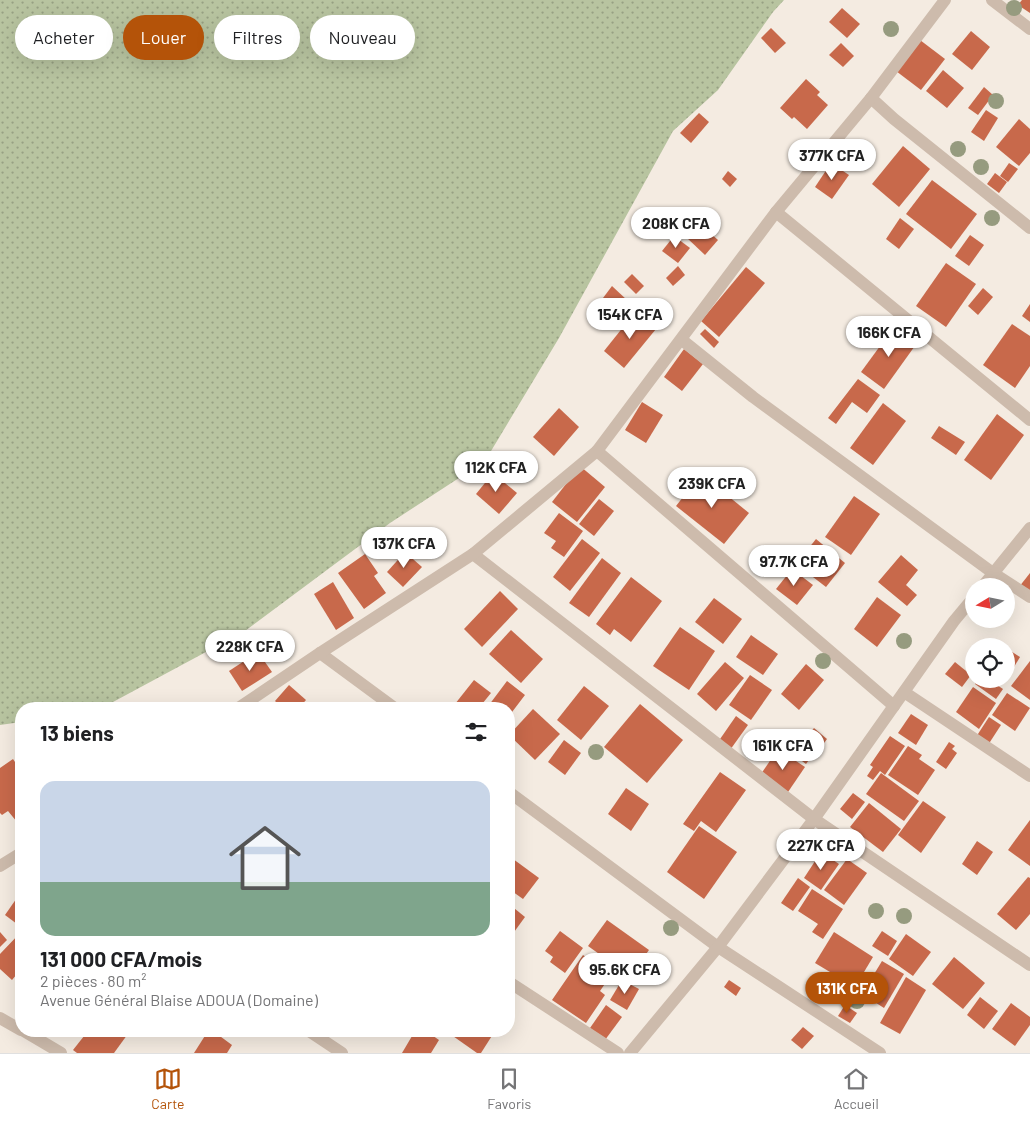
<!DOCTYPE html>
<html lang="fr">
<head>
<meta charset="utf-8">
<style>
  body { margin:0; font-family:Barlow,sans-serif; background:#f6f6f6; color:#202124; height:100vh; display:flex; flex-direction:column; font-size:19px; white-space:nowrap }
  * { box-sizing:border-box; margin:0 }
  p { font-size:16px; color:#757577 }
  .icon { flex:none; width:28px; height:28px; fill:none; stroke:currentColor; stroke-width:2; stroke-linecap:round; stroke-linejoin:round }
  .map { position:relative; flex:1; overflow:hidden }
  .sheet { position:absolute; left:15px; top:702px; width:500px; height:335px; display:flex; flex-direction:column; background:#fff; border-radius:20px; box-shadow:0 5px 20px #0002 }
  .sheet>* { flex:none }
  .top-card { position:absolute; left:15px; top:15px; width:500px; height:45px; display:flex; gap:10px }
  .needle { width:32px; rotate:260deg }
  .buttons { position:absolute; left:965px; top:578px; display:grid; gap:10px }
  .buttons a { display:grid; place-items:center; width:50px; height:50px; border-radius:50%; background:#fff; box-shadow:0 5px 20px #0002; font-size:25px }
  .price { position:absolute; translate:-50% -42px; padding:0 11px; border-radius:18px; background:#fff; color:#222; font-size:16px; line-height:32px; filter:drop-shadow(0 1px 2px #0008) }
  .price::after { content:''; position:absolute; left:50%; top:30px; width:15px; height:11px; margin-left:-8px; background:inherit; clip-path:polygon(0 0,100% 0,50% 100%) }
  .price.active { background:#b45309; color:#fff }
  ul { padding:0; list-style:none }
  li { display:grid; align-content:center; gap:10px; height:265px; padding:0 25px }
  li+li { border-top:1px solid #e0e0e0 }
  li span { display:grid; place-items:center; height:155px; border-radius:15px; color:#555 }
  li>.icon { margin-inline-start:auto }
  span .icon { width:90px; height:90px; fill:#fffc; stroke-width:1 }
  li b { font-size:21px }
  h2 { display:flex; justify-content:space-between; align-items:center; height:60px; padding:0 25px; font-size:21px }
  .tag { padding:0 18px; border-radius:22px; background:#fff; box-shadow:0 5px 20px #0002; font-size:18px; line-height:45px }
  .tag.active { background:#b45309; color:#fff }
  .tab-bar { display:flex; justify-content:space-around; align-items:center; height:70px; border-top:1px solid #e0e0e0; background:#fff; font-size:14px; color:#757577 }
  .tab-bar a { display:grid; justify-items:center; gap:2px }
  .tab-bar .active { color:#b45309 }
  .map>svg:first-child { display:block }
</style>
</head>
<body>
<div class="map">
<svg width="1030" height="1053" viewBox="0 0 1030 1053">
  <defs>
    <pattern id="grass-dots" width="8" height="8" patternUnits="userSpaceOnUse" patternTransform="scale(1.25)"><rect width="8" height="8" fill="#b8c4a0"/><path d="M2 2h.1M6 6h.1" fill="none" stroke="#97a083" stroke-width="1.8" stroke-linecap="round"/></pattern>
  </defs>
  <rect width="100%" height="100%" fill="#f4ebe1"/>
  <polygon fill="url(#grass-dots)" points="0,0 784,0 773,12 718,90 673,131 559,338 485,461 390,523 245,631 100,709 21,709 21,722 0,725"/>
  <g fill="#c8694b">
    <polygon points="1022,0 1030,0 1030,13 1018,5"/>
    <polygon points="842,8 860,24 847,38 829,22"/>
    <polygon points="771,28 786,43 775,53 761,38"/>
    <polygon points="971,31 990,47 972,70 952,54"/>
    <polygon points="920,40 945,59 921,90 896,71"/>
    <polygon points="841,43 854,56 843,67 829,55"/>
    <polygon points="943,70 964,88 947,108 926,91"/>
    <polygon points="806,79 820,92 817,95 828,105 807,129 794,117 792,119 780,108"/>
    <polygon points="984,87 993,95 978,115 968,108"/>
    <polygon points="986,110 998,118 984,141 971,132"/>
    <polygon points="699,113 709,122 691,143 680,133"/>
    <polygon points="1019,119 1030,129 1030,153 1019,166 996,147"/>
    <polygon points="903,146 930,169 899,207 872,184"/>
    <polygon points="831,163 849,175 832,199 815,187"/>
    <polygon points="1009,163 1018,169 1008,182 1000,176"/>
    <polygon points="728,171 737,179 730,187 722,179"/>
    <polygon points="995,173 1007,182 999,193 987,184"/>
    <polygon points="932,180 977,214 951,249 906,214"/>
    <polygon points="900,218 914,229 899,249 886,239"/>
    <polygon points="700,224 718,240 705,255 687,238"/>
    <polygon points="970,235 984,245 969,266 955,256"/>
    <polygon points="674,236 690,248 678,263 662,251"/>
    <polygon points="946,263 976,284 946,327 916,306"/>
    <polygon points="678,266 685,275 673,286 666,278"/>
    <polygon points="746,267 765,283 719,337 701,321"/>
    <polygon points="632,274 644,286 636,294 624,282"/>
    <polygon points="612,286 628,301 619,312 603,298"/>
    <polygon points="983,288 993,297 978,315 968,306"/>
    <polygon points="1030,304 1030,322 1022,316"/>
    <polygon points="636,311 656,329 624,368 604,351"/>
    <polygon points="1012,324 1030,336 1030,366 1015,388 983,365"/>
    <polygon points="894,327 917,343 884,389 861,372"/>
    <polygon points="705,329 719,342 714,348 700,334"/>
    <polygon points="684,349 703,364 682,391 664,377"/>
    <polygon points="858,379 880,395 867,413 852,402 836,424 828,418"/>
    <polygon points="642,402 663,415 646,443 625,430"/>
    <polygon points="883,403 906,421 873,465 850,448"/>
    <polygon points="559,408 579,427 554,456 533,437"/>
    <polygon points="997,414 1024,435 991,480 964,460"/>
    <polygon points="939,426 965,442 956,455 931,438"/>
    <polygon points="580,466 605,487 577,522 552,502"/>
    <polygon points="493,473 517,493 499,514 476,494"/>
    <polygon points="701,474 749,513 724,544 676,506"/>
    <polygon points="854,496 880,514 851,555 825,537"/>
    <polygon points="599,499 614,511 594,536 579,524"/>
    <polygon points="559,513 583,531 564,557 551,548 556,541 544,533"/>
    <polygon points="582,539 600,553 570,591 553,577"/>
    <polygon points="816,539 845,563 826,587 796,564"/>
    <polygon points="405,552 422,567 403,587 387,572"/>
    <polygon points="365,554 378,573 374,576 386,593 364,609 338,573"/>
    <polygon points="901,555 918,570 906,585 917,595 907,606 878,582"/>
    <polygon points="602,558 621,573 589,617 569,603"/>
    <polygon points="792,569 813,585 797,605 776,589"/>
    <polygon points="1030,573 1030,595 1019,587"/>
    <polygon points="631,577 662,601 631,642 614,629 610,635 596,624"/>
    <polygon points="333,582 354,618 336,630 314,594"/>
    <polygon points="500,591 518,609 482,647 464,629"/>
    <polygon points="877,597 901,615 877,647 854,629"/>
    <polygon points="714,598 742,619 723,644 695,622"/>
    <polygon points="680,627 715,651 689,690 653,666"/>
    <polygon points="511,630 543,659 521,683 489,654"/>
    <polygon points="751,635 778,654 763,675 736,657"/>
    <polygon points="1006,648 1020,657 1014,667 1006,662"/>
    <polygon points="258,652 272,672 242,691 229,671"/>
    <polygon points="1030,661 1030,700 1011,686"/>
    <polygon points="725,662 744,678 716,711 697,694"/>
    <polygon points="955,662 971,675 962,687 945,674"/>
    <polygon points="806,664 824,680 799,710 781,694"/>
    <polygon points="750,675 772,690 751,720 729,705"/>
    <polygon points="979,679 988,679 1003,689 996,699 975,684"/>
    <polygon points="474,680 491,693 478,709 451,709"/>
    <polygon points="507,681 525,695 509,716 509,709 486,709"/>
    <polygon points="289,685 306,700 298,709 283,709 275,701"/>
    <polygon points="584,686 609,706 581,740 557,720"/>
    <polygon points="973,687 996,703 979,729 956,712"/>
    <polygon points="1007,693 1030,708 1015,731 992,715"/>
    <polygon points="640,704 683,740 647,783 604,747"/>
    <polygon points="533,709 560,734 535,760 509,735"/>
    <polygon points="911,714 928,725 916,745 898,733"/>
    <polygon points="736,716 748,725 730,750 718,742"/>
    <polygon points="989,717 1001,725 988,745 976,737"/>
    <polygon points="814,728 827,739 819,750 805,739"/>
    <polygon points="890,736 905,746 885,775 880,771 873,780 867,776 873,767 870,765"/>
    <polygon points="795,739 814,753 806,764 787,750"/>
    <polygon points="564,740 581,753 565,775 548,762"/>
    <polygon points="949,742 955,746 952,749 957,753 946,769 936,762"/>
    <polygon points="908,746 922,755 919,759 935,770 918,795 888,775"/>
    <polygon points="778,749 805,767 788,792 761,774"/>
    <polygon points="13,759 21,771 21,819 17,822 8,811 2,815 0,813 0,768"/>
    <polygon points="720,772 746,790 716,832 701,821 694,831 683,824"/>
    <polygon points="881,773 919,801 904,821 866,794"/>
    <polygon points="626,788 649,804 631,831 608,814"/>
    <polygon points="853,793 865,802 852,819 840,809"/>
    <polygon points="923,801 946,817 921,853 898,835"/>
    <polygon points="869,803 901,829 883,852 850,827"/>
    <polygon points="1030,820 1030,866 1008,850"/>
    <polygon points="699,826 737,852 704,899 667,872"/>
    <polygon points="977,841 993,852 977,875 962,864"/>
    <polygon points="821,852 839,864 821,890 804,878"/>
    <polygon points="509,856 539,878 523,899 509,889"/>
    <polygon points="847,859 867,873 844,905 824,890"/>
    <polygon points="1028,877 1030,878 1030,914 1016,930 997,914"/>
    <polygon points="798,878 810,887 793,911 781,903"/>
    <polygon points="812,889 843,909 823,939 812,932 818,924 798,911"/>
    <polygon points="21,892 21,927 5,915"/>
    <polygon points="509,904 525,917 509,939"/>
    <polygon points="607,920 649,950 630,976 588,946"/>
    <polygon points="560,931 583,948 565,973 550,962 553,957 545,951"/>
    <polygon points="882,931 897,941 888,956 872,946"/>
    <polygon points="0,932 7,940 0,947"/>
    <polygon points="834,932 873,957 855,987 815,963"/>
    <polygon points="20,933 21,934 21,978 17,974 12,980 0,969 0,954"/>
    <polygon points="906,934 931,952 913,976 889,959"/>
    <polygon points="583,955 611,975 600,991 605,995 586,1023 552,1000"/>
    <polygon points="954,957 985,983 963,1009 932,984"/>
    <polygon points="882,961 904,974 884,1008 862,994"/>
    <polygon points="906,977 926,990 900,1034 880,1023"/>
    <polygon points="622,980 639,989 627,1010 610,1000"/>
    <polygon points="729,980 741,988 736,996 724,987"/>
    <polygon points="980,997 998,1011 984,1029 967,1015"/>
    <polygon points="1011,1003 1030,1017 1030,1025 1015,1046 992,1029"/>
    <polygon points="606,1005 622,1017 605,1040 590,1028"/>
    <polygon points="845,1005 857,1013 850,1023 838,1016"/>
    <polygon points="803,1027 814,1036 802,1049 791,1040"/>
    <polygon points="88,1031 130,1031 114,1053 77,1053 73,1050"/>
    <polygon points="208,1031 213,1031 232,1045 227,1053 194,1053"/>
    <polygon points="415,1031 426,1031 439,1040 431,1053 402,1053"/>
    <polygon points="452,1031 495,1031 481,1053 477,1053 450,1034"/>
  </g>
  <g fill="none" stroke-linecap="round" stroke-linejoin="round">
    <g stroke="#cdbbac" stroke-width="12">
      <polyline points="992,0 1030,29"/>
      <polyline points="871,98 894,119 1030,228"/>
      <polyline points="776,212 1030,420"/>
      <polyline points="682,340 753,397 993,573 1030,597"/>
      <polyline points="597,451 894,706"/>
      <polyline points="473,554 814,819 1030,965"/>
      <polyline points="983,586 1030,528"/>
      <polyline points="320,653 396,709"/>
      <polyline points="904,692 1030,776"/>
      <polyline points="237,709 320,653 473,554 597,451 776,212 871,98 945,0"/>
      <polyline points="509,792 718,947 880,1053"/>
      <polyline points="0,866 21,853"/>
      <polyline points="509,982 618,1053"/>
      <polyline points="0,1018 21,1030"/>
      <polyline points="24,1031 61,1053"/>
      <polyline points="309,1031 342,1053"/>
      <polyline points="630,1053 718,947 814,819 954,621 974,597"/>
    </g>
  </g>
  <g fill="#969b7f">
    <circle cx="1014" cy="8" r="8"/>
    <circle cx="891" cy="29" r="8"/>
    <circle cx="996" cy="101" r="8"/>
    <circle cx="958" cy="149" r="8"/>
    <circle cx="981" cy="167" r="8"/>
    <circle cx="992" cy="218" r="8"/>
    <circle cx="904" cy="641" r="8"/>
    <circle cx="823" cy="661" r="8"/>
    <circle cx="596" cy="752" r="8"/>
    <circle cx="876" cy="911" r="8"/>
    <circle cx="904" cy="916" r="8"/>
    <circle cx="671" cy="928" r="8"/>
    <circle cx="857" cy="1001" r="8"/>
  </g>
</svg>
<div class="buttons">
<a><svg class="needle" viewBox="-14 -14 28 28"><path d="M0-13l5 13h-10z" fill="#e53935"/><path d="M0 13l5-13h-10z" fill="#757577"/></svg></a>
<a><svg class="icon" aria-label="locate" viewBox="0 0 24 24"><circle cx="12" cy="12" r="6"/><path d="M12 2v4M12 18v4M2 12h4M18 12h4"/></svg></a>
</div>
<b class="price" style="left:832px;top:181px">377K CFA</b>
<b class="price" style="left:676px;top:249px">208K CFA</b>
<b class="price" style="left:630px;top:340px">154K CFA</b>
<b class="price" style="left:889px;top:358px">166K CFA</b>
<b class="price" style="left:496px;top:493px">112K CFA</b>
<b class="price" style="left:712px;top:509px">239K CFA</b>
<b class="price" style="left:404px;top:569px">137K CFA</b>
<b class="price" style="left:794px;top:587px">97.7K CFA</b>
<b class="price" style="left:250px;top:672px">228K CFA</b>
<b class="price" style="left:783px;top:771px">161K CFA</b>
<b class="price" style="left:821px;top:871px">227K CFA</b>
<b class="price" style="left:625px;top:995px">95.6K CFA</b>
<b class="price active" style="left:847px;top:1014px">131K CFA</b>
<div class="top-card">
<a class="tag">Acheter</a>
<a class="tag active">Louer</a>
<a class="tag">Filtres</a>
<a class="tag">Nouveau</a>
</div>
<section class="sheet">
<h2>13 biens<svg class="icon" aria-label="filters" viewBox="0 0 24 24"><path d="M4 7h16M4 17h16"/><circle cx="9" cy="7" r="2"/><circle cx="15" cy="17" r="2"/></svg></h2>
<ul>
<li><span style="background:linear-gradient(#c9d6e8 65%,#7fa58c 0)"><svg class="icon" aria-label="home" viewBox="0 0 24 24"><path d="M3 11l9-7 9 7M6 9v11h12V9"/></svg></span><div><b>131 000 CFA/mois</b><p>2 pièces · 80 m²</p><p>Avenue Général Blaise ADOUA (Domaine)</p></div></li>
</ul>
</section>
</div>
<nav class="tab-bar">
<a class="active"><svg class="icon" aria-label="map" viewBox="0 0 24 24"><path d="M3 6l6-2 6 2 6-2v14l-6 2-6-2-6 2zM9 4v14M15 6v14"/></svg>Carte</a>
<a><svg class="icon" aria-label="saved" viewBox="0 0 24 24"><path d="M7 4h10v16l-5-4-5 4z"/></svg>Favoris</a>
<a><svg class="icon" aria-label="home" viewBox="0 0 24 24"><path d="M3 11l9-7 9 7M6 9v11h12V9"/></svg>Accueil</a>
</nav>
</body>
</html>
